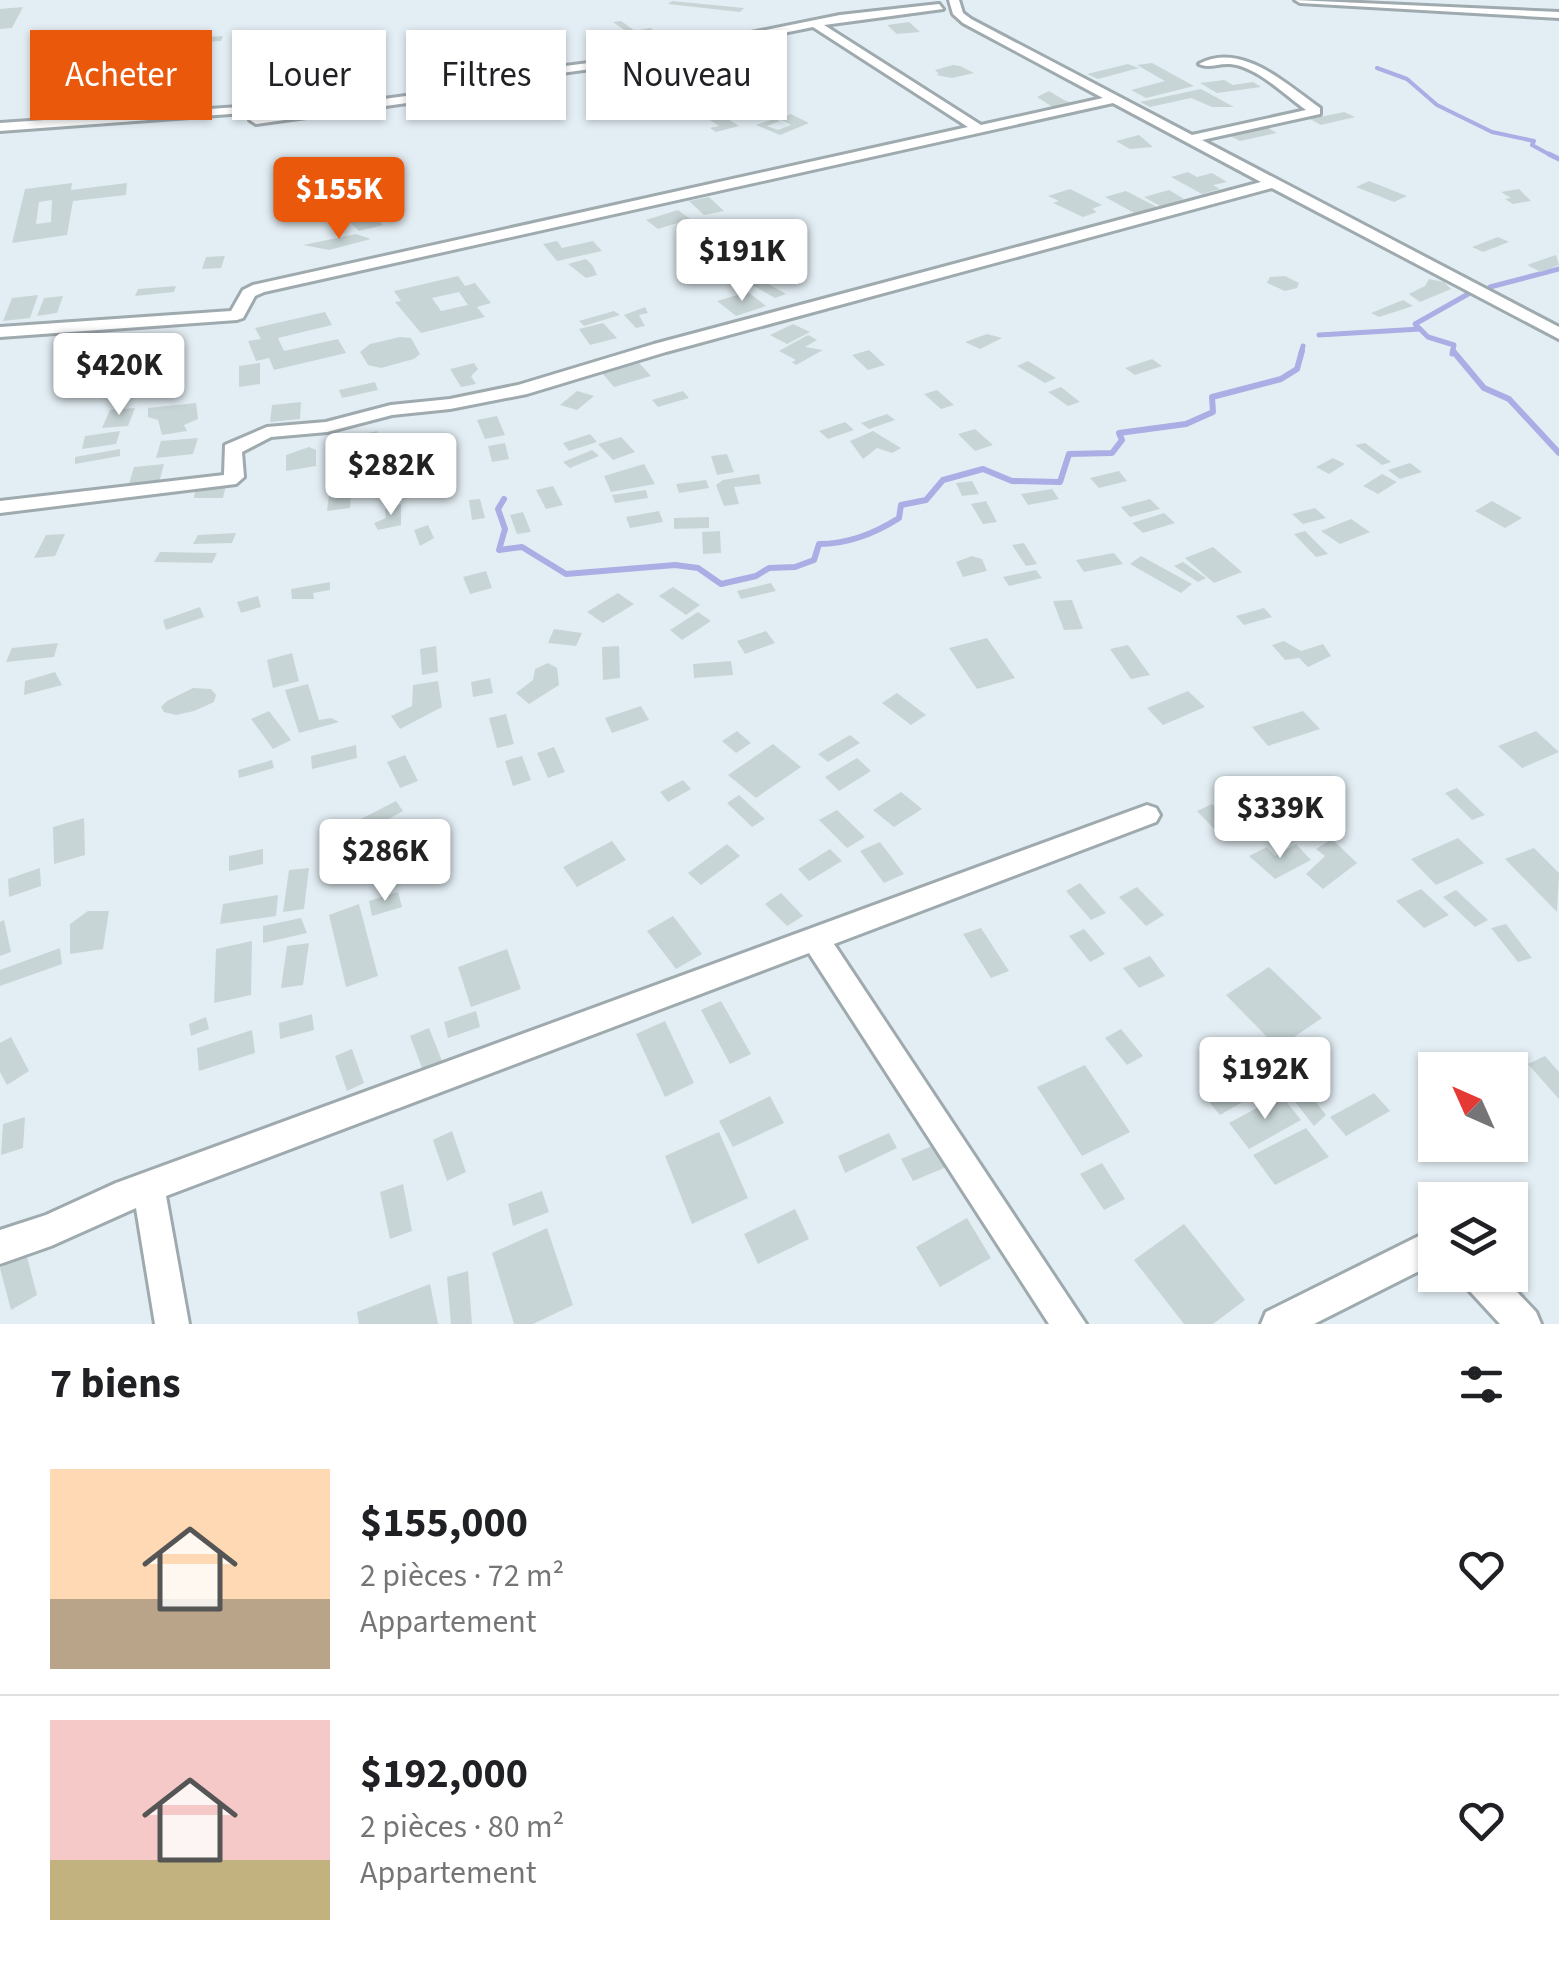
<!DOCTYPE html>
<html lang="fr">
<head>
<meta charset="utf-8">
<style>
  body { margin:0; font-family:"Source Sans 3",sans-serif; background:#f2f2f2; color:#202124; height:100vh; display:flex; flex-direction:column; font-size:38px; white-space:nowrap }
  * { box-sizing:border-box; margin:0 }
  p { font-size:32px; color:#757577 }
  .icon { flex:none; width:55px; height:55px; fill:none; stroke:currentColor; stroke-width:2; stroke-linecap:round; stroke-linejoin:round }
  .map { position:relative; height:1324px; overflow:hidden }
  .details { display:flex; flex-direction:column; background:#fff; flex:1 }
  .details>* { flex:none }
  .guide { position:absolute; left:30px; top:30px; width:1000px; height:90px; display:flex; gap:20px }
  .needle { width:65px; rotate:315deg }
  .tools { position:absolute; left:1418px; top:1052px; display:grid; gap:20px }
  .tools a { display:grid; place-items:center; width:110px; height:110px; border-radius:0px; background:#fff; box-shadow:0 2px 8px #0004; font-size:50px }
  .price { position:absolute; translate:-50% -85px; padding:0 22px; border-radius:10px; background:#fff; color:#222; font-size:32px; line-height:65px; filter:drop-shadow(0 2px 5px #0008) }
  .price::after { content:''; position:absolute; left:50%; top:60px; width:30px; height:22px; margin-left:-15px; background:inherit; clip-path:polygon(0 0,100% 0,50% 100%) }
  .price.active { background:#ea580c; color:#fff }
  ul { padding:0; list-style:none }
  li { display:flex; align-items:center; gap:30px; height:250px; padding:0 50px }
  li+li { border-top:2px solid #e0e0e0 }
  li span { display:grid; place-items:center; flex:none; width:280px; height:200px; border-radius:0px; color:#555 }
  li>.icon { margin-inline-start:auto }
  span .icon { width:120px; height:120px; fill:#fffc; stroke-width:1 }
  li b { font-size:42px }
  h2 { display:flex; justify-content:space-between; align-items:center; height:120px; padding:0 50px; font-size:42px }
  .chip { padding:0 35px; border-radius:0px; background:#fff; box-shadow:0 2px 8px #0004; font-size:35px; line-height:90px }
  .chip.active { background:#ea580c; color:#fff }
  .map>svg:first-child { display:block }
</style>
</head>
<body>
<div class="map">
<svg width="1559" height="1324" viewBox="0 0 1559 1324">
  <rect width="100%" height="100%" fill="#e3eef4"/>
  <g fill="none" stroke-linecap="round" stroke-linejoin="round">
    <polyline stroke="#aaaee4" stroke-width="4" points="1377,68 1407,79 1437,105 1492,132 1534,141 1532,145 1554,157"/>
    <g stroke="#aaaee4" stroke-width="5">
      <polyline points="1549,154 1559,159"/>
      <polyline points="1490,287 1559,269"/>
      <polyline points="1319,335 1420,329"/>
      <polyline points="1301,354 1303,346"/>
      <polyline points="1452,354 1454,345 1428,337 1415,324 1470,293"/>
    </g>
    <g stroke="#aaaee4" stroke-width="6">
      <polyline points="1453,351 1484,388 1509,399 1559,453"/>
      <path d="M504,499L498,509L505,529L499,550L522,547L566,574L675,565L698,568L721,584L756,576L769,568L795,567L814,560L819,544C849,544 874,534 899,518L901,505L926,500L943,480L983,469L1012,481L1060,482L1069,454L1112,453L1122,440L1119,433L1186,424L1213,412L1212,397L1281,379L1297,369L1302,351"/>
    </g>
  </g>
  <g fill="#c8d5d6" fill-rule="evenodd">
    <polygon points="672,1 744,8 740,12 668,4"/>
    <polygon points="23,7 12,28 0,29 0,9"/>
    <polygon points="621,21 635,31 650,28 656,32 625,38 620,34 627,32 613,22"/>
    <polygon points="909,22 920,32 897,34 887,25"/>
    <polygon points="206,30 203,37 223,36 221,41 186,43 191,31"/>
    <polygon points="1152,63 1194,86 1146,98 1131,90 1165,81 1137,65"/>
    <polygon points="1128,64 1139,68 1098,79 1087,74"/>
    <polygon points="953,65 960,66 974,73 952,78 936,75 939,74 935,70"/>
    <polygon points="1224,80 1233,85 1253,82 1261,87 1217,93 1200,83"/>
    <polygon points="1201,89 1234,107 1212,107 1191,98 1150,107 1140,102"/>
    <polygon points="1049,91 1064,100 1075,104 1054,108 1037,97"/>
    <polygon points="102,102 97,114 63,115 65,110 60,111 62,106"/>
    <polygon points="1344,112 1355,117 1321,125 1310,119"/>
    <polygon points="719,113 731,121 739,126 716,132 710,128 719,126 704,116"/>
    <polygon points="791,114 809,123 780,135 756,125 774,119 780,121 767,126 778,130 791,125 780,119"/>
    <polygon points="1266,127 1277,133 1240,141 1228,135"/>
    <polygon points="1139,135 1153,147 1130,149 1116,141"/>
    <polygon points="1188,172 1197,177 1212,173 1227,182 1213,185 1220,189 1202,194 1171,177"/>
    <polygon points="1369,181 1407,196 1394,202 1356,187"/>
    <path d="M72,183L71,190L127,183L126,195L73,201L67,235L12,243L25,189ZM52,200L51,222L36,224L39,202Z"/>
    <polygon points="1070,189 1102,205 1092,209 1097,212 1083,217 1053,203 1059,201 1048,196"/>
    <polygon points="1519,189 1531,201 1513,204 1505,199 1511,198 1501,192"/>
    <polygon points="1169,190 1184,199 1162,207 1144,197"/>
    <polygon points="1126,191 1157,207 1136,214 1105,197"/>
    <polygon points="306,194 312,206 295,209 289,197"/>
    <polygon points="709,197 724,211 704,215 689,201"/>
    <polygon points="678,210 690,219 658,229 646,220"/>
    <polygon points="371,213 383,225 359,231 347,219"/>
    <polygon points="356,234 371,239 329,250 303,245"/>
    <polygon points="1498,237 1509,242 1483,252 1472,247"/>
    <polygon points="557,241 562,248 593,241 602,251 557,261 543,244"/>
    <polygon points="1556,255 1559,265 1541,272 1527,265"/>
    <polygon points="225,256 221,268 202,269 206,257"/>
    <polygon points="586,259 593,266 597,275 586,278 568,264"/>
    <path d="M458,276L465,286L475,283L491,303L477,307L485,317L421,333L395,302L401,301L394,291ZM459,292L468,305L441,311L432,298Z"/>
    <polygon points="1285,276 1299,283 1297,288 1285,291 1267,283 1270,277"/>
    <polygon points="760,279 786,294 775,298 749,283"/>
    <polygon points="1429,279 1444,282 1451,289 1420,302 1409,294 1425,286"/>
    <polygon points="176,286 174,292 135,296 138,289"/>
    <polygon points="748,292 766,306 736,316 717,301"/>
    <polygon points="38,295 30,318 3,321 12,298"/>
    <polygon points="63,296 57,313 37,316 44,298"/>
    <polygon points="1403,300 1413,306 1379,317 1371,313"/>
    <polygon points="645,307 648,313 639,315 645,326 636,328 624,315"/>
    <polygon points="614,311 620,315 584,326 579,321"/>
    <polygon points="325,312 332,325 278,338 284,351 338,339 346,353 274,370 269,358 256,361 248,341 261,339 255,328"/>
    <polygon points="603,323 617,338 590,345 579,329"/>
    <polygon points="793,324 810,332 787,344 770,335"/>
    <polygon points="987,334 1002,338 980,349 965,342"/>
    <polygon points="808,335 817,340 805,347 823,350 796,365 792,362 796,360 779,351"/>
    <polygon points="400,337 411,338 420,354 414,359 381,368 368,365 360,352 370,344"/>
    <polygon points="869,350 885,365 868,370 852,355"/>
    <polygon points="1152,359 1162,366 1135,375 1125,368"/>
    <polygon points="1028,361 1056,378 1045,383 1017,366"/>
    <polygon points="151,362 145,378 127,380 131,371 123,372 126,364"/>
    <polygon points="260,363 260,384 239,387 239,366"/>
    <polygon points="474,363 478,369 471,376 476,384 461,387 450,369"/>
    <polygon points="639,363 651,376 614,387 602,373"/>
    <polygon points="116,375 109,392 79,395 87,378"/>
    <polygon points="375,382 378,390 342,398 339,390"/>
    <polygon points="1061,387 1080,402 1068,406 1048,392"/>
    <polygon points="937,390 954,405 941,409 924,394"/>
    <polygon points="577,391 594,396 577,410 560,405"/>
    <polygon points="683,391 689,398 658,407 652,400"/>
    <polygon points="301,402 300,419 270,422 272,405"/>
    <polygon points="196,403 198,419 184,425 187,431 162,435 158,420 148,417 148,408"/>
    <polygon points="135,408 128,426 102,428 110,410"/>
    <polygon points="887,414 895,420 869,429 861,423"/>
    <polygon points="497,416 505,435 485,439 477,420"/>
    <polygon points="845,422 854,430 828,439 819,431"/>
    <polygon points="975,429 993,445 975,451 958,434"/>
    <polygon points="120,431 116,444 82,449 85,436"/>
    <polygon points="377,431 384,456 356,462 350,437"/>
    <polygon points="873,431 901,448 892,453 877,448 863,459 850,441"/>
    <polygon points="590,434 597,442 569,451 563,443"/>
    <polygon points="621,437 635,452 613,460 598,444"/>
    <polygon points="198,438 193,454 156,458 161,441"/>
    <polygon points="505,443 509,459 492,462 488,446"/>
    <polygon points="1365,443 1391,462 1382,465 1355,445"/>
    <polygon points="309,447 316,450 316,466 286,471 286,455"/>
    <polygon points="441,448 443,466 426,469 423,451"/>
    <polygon points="120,449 120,456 75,464 75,457"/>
    <polygon points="592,450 599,456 570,468 563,462"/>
    <polygon points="727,454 734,472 717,475 711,456"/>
    <polygon points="1333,458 1345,464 1329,474 1316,467"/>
    <polygon points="1410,463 1422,472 1400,479 1388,470"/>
    <polygon points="164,464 159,483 128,487 134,467"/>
    <polygon points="644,464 655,484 611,492 604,476"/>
    <polygon points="1119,471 1127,481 1099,488 1090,478"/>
    <polygon points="759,474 761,484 734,487 739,504 724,506 716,485 723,480"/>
    <polygon points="1382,474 1397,482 1378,494 1363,486"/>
    <polygon points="706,480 709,488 679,493 676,484"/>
    <polygon points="972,481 979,494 962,496 956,483"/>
    <polygon points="226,485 223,498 194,498 195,490"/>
    <polygon points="553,486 563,505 546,509 536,490"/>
    <polygon points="1052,489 1059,499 1028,505 1021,494"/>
    <polygon points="646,490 648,498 615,503 612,495"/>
    <polygon points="351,493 350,508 327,511 329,495"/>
    <polygon points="480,499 485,518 472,520 469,500"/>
    <polygon points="1150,499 1160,509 1130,517 1121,507"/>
    <polygon points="986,501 997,522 983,524 971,504"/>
    <polygon points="1492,501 1522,518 1505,528 1475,511"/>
    <polygon points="401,504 401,525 378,530 374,523 386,518 385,509"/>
    <polygon points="1315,508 1326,518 1303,524 1292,514"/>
    <polygon points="659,511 663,522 630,528 626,517"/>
    <polygon points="523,512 531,532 517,534 510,515"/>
    <polygon points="1164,513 1175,523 1143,533 1132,523"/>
    <polygon points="709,517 709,528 674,529 674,518"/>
    <polygon points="1351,519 1370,532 1340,544 1321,531"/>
    <polygon points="428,525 434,538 420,546 414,530"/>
    <polygon points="720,531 721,553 703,554 702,532"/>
    <polygon points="1305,531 1328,554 1316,557 1294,534"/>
    <polygon points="236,533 232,543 193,544 198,535"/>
    <polygon points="65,534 55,556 34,558 46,535"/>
    <polygon points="1024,543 1037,564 1026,566 1012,545"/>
    <polygon points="1213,547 1242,572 1214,583 1185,558"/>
    <polygon points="160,552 217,553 212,563 154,562"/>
    <polygon points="1114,553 1123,564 1084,572 1076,560"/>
    <polygon points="972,556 982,559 987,571 963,577 956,562"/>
    <polygon points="1141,556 1192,584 1181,593 1130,564"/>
    <polygon points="1183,562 1206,578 1198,582 1174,566"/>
    <polygon points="1036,570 1042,578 1009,586 1003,577"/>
    <polygon points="486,571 492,588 470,594 463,577"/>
    <polygon points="330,582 330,590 313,593 314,599 292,599 291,589"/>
    <polygon points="771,583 776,591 741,599 737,591"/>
    <polygon points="673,587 700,605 686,615 659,596"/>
    <polygon points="618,593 634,604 603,623 587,612"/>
    <polygon points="258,596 261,607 241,613 237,602"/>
    <polygon points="1072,600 1083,629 1064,630 1053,601"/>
    <polygon points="200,607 204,617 166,630 163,620"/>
    <polygon points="1264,608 1272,617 1244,625 1236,616"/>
    <polygon points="698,612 711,621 682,640 670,630"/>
    <polygon points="554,629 582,633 576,646 548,643"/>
    <polygon points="766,631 775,643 745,654 737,641"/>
    <polygon points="987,638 1015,678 977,689 949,648"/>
    <polygon points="1284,641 1301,651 1323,644 1331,656 1308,667 1299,658 1285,660 1272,645"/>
    <polygon points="58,643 54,657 6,662 12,648"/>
    <polygon points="1128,645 1150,675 1131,679 1110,649"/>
    <polygon points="436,646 438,672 422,675 420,649"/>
    <polygon points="619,646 620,678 603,680 602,647"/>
    <polygon points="292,653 299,681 273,688 267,660"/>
    <polygon points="731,661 733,675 694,678 693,664"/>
    <polygon points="548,663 557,668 559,685 529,704 516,693 533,680 535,669"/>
    <polygon points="55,672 62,685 24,695 25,681"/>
    <polygon points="490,678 493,693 473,697 471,682"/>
    <polygon points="438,681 442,707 400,729 391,716 412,706 413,685"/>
    <polygon points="308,684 319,720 331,718 339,722 299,733 285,690"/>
    <polygon points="193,688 211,689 216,695 214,702 194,711 176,715 164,712 161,707 167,701"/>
    <polygon points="1188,691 1205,707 1163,725 1147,708"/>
    <polygon points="897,693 926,715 911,725 882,703"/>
    <polygon points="641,706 649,720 612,733 605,718"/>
    <polygon points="269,711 291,740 273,749 251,719"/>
    <polygon points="1303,711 1320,729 1268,746 1252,727"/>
    <polygon points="506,714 514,744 497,748 489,718"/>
    <polygon points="737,731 751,743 736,753 722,741"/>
    <polygon points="1536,731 1559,752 1522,768 1498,746"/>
    <polygon points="850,735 860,743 828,762 818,754"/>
    <polygon points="773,744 801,767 756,798 728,775"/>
    <polygon points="356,745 357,758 312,769 311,756"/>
    <polygon points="554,747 565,772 548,778 537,753"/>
    <polygon points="405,755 418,781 400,788 387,762"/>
    <polygon points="522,756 531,780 513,786 505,761"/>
    <polygon points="857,758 871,771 839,791 825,777"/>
    <polygon points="272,760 274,768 239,778 238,770"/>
    <polygon points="683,780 691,789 668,802 660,792"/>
    <polygon points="1457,788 1485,815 1472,820 1445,793"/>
    <polygon points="901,792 922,809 894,827 873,810"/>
    <polygon points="739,795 765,819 752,827 727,803"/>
    <polygon points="396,801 403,811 367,831 359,820"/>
    <polygon points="1212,804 1237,831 1222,837 1197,811"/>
    <polygon points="837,810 865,837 847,848 819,820"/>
    <polygon points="84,818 85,855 54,864 53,827"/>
    <polygon points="1458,838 1484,863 1436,885 1411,859"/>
    <polygon points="1332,839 1357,863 1323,889 1306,874 1325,856 1316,849"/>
    <polygon points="612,841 626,860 577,887 563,867"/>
    <polygon points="880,842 904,874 884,883 860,851"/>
    <polygon points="727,844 740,856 701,885 688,873"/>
    <polygon points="1296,844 1311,860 1275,879 1249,856 1267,847 1275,856"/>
    <polygon points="1534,848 1559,873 1557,912 1505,859"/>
    <polygon points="263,849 263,864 229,871 229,856"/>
    <polygon points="830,849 842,861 809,881 798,869"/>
    <polygon points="40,868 41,886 9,897 8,879"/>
    <polygon points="309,868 304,909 283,912 289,870"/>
    <polygon points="1080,883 1106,913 1091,920 1066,891"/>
    <polygon points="1137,887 1164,915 1146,926 1119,897"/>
    <polygon points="1421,889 1449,915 1424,928 1396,901"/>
    <polygon points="1456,890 1488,920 1475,927 1443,897"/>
    <polygon points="398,892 402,907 372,916 369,901"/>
    <polygon points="781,893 803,916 787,926 765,904"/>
    <polygon points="278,895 276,916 220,924 223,904"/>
    <polygon points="359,904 378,976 346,987 329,915"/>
    <polygon points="88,911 109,911 103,949 70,954 70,924"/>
    <polygon points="673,916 702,954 676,969 647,931"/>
    <polygon points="301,918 307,933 263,943 263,926"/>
    <polygon points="4,920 11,952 0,956 0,922"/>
    <polygon points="1506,924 1532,958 1518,962 1491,928"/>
    <polygon points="981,928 1009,971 991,978 963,934"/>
    <polygon points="1084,929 1105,954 1090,962 1069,936"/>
    <polygon points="252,941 251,995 214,1003 216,949"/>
    <polygon points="309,943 303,985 281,988 287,946"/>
    <polygon points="60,948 62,964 0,986 0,970"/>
    <polygon points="507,949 521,989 471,1007 458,967"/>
    <polygon points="1150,956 1165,976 1139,988 1123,968"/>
    <polygon points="1269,967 1322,1018 1278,1048 1226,995"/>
    <polygon points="721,1001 751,1054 730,1064 701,1010"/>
    <polygon points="476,1011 480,1027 448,1038 444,1022"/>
    <polygon points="312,1014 314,1030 280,1039 279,1023"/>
    <polygon points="206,1017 209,1029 191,1036 189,1024"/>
    <polygon points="665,1021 694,1083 665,1097 636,1034"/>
    <polygon points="429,1028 446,1071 427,1081 410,1036"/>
    <polygon points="1121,1029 1143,1056 1127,1065 1105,1038"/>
    <polygon points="252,1030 255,1053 199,1071 197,1048"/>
    <polygon points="11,1037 29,1071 7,1085 0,1072 0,1043"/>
    <polygon points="352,1049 364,1083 347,1091 335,1056"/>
    <polygon points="1545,1056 1559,1072 1559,1099 1528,1064"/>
    <polygon points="1085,1065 1130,1132 1082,1156 1037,1087"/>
    <polygon points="1239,1070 1258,1093 1220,1115 1201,1092"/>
    <polygon points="1301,1083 1326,1115 1314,1126 1289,1094"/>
    <polygon points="1374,1093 1390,1111 1346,1136 1330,1117"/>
    <polygon points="1281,1095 1301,1120 1249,1149 1229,1123"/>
    <polygon points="770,1096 784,1123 733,1147 719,1121"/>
    <polygon points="25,1117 23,1148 1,1155 3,1124"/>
    <polygon points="1306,1128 1329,1157 1275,1185 1253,1155"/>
    <polygon points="452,1131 466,1172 447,1181 433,1140"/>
    <polygon points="719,1132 748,1198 692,1224 665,1156"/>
    <polygon points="889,1133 897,1148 845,1173 838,1156"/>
    <polygon points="939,1143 951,1165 913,1181 901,1159"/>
    <polygon points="1102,1163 1125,1199 1104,1210 1080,1174"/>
    <polygon points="403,1184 412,1231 390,1239 380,1192"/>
    <polygon points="542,1191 549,1212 513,1226 508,1204"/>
    <polygon points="795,1209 809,1239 758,1264 744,1234"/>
    <polygon points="967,1218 991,1258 940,1287 916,1247"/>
    <polygon points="1184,1224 1245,1300 1213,1324 1184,1324 1134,1260"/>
    <polygon points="547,1228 573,1305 533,1324 514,1324 492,1253"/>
    <polygon points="26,1253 37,1295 11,1310 0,1268"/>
    <polygon points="468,1271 472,1324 451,1324 447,1277"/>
    <polygon points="430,1284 438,1324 359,1324 357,1312"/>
  </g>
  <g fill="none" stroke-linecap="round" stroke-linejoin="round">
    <g stroke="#9faaaf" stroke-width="6">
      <g id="street">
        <path d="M949,0H959L963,13L971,19L1192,135L1306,110C1285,95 1256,66 1230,64C1218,63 1210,69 1199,64C1242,41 1287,85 1320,108V114L1202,140L1559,327V339L1272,188L666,352L527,394L450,409L392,415L327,432L271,437L242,452L244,477L236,484L0,513V501L224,475L225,445L267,427L326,422L391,405L450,399L518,385L654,344L1261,182L1113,103L264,292L255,296L243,318L237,320L0,337V327L231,311L243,290L253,285L968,127L813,27L628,64L457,87L407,103L256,124L250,120L252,113H244L0,131V123L254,106L261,75L267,71L273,75L264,115L406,96L456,80L628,58L840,15L939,4L943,9L824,25L981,125L1103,98L963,23L953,14Z"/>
        <polygon points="1295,0 1559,12 1559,18 1300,3"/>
        <polygon points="1147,805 1156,808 1160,815 1156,822 834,944 1086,1324 1049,1324 809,953 166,1196 189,1324 155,1324 136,1208 51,1246 0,1264 0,1230 46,1215 116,1183"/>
        <polygon points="1435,1228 1435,1263 1314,1324 1261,1324 1266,1312"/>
        <polygon points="1461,1275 1501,1275 1536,1312 1541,1324 1500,1324 1466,1287"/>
      </g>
    </g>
    <use href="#street" fill="#fff" fill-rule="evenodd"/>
  </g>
</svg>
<div class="tools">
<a><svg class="needle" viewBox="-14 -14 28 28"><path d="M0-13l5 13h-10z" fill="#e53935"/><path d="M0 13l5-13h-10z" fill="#757577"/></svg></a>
<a><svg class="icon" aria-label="layers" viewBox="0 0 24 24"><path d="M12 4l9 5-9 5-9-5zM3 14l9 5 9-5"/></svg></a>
</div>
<b class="price active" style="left:339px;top:242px">$155K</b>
<b class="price" style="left:742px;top:304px">$191K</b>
<b class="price" style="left:119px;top:418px">$420K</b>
<b class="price" style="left:391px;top:518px">$282K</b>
<b class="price" style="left:1280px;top:861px">$339K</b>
<b class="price" style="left:385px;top:904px">$286K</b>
<b class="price" style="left:1265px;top:1122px">$192K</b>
<div class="guide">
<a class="chip active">Acheter</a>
<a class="chip">Louer</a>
<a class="chip">Filtres</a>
<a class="chip">Nouveau</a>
</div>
</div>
<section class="details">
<h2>7 biens<svg class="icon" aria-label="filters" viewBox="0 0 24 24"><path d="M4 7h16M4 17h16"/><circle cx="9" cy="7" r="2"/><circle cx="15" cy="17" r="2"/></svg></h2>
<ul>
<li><span style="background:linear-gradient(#ffd9b3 65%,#b9a48a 0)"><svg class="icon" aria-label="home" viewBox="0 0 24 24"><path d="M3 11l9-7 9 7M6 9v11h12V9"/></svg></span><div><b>$155,000</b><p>2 pièces · 72 m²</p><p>Appartement</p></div><svg class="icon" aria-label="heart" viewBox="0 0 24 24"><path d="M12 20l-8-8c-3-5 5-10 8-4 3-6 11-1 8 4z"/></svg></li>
<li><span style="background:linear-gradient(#f6c9c9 70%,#c2b280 0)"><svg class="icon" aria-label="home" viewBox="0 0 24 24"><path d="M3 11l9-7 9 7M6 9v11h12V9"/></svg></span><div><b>$192,000</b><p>2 pièces · 80 m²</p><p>Appartement</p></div><svg class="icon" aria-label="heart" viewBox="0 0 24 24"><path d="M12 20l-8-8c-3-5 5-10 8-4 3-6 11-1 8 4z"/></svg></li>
</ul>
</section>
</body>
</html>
